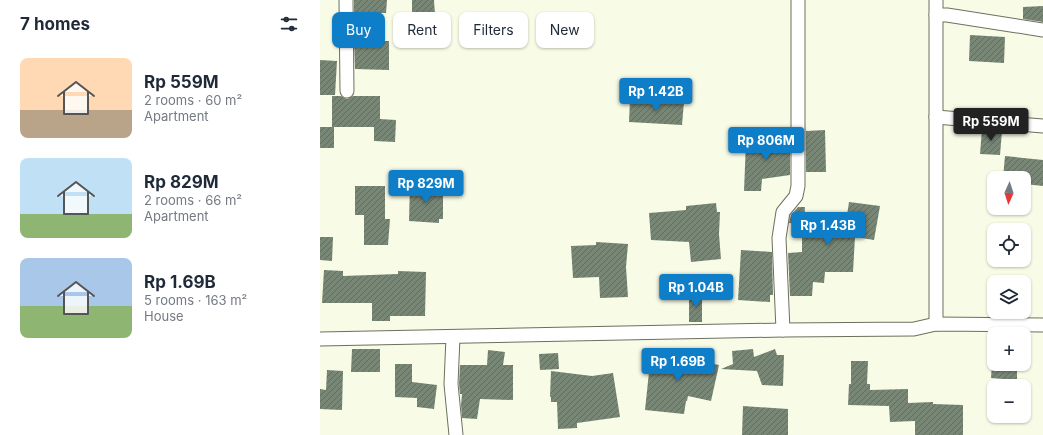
<!DOCTYPE html>
<html lang="en">
<head>
<meta charset="utf-8">
<style>
  body { margin:0; font-family:Inter,sans-serif; background:#f6f6f7; color:#1f2937; height:100vh; display:flex; flex-direction:column; font-size:15px; white-space:nowrap }
  * { box-sizing:border-box; margin:0 }
  p { font-size:13px; color:#747a83 }
  .icon { flex:none; width:22px; height:22px; fill:none; stroke:currentColor; stroke-width:2; stroke-linecap:round; stroke-linejoin:round }
  .map { position:relative; flex:1; overflow:hidden }
  .drawer { display:flex; flex-direction:column; background:#fff; width:320px }
  .drawer>* { flex:none }
  .guide { position:absolute; left:12px; top:12px; width:380px; height:36px; display:flex; gap:8px }
  .needle { width:26px; rotate:183deg }
  .tools { position:absolute; left:667px; top:171px; display:grid; gap:8px }
  .tools a { display:grid; place-items:center; width:44px; height:44px; border-radius:8px; background:#fff; box-shadow:0 1px 3px #0004; font-size:20px }
  .price { position:absolute; translate:-50% -34px; padding:0 9px; border-radius:4px; background:#0d7ec7; color:#fff; font-size:13px; line-height:26px; filter:drop-shadow(0 1px 2px #0008) }
  .price::after { content:''; position:absolute; left:50%; top:24px; width:12px; height:9px; margin-left:-6px; background:inherit; clip-path:polygon(0 0,100% 0,50% 100%) }
  .price.selected { background:#222; color:#fff }
  ul { padding:0; list-style:none }
  li { display:flex; align-items:center; gap:12px; height:100px; padding:0 20px }
  li span { display:grid; place-items:center; flex:none; width:112px; height:80px; border-radius:8px; color:#555 }
  li>.icon { margin-inline-start:auto }
  span .icon { width:48px; height:48px; fill:#fffc; stroke-width:1 }
  li b { font-size:17px }
  h2 { display:flex; justify-content:space-between; align-items:center; height:48px; padding:0 20px; font-size:17px }
  .pill { padding:0 14px; border-radius:8px; background:#fff; box-shadow:0 1px 3px #0004; font-size:14px; line-height:36px }
  .pill.selected { background:#0d7ec7; color:#fff }
  main { display:flex; flex:1; min-height:0 }
  .map>svg:first-child { display:block }
</style>
</head>
<body>
<main>
<section class="drawer">
<h2>7 homes<svg class="icon" aria-label="filters" viewBox="0 0 24 24"><path d="M4 7h16M4 17h16"/><circle cx="9" cy="7" r="2"/><circle cx="15" cy="17" r="2"/></svg></h2>
<ul>
<li><span style="background:linear-gradient(#ffd9b3 65%,#b9a48a 0)"><svg class="icon" aria-label="home" viewBox="0 0 24 24"><path d="M3 11l9-7 9 7M6 9v11h12V9"/></svg></span><div><b>Rp 559M</b><p>2 rooms · 60 m²</p><p>Apartment</p></div></li>
<li><span style="background:linear-gradient(#bfe0f5 70%,#8fb573 0)"><svg class="icon" aria-label="home" viewBox="0 0 24 24"><path d="M3 11l9-7 9 7M6 9v11h12V9"/></svg></span><div><b>Rp 829M</b><p>2 rooms · 66 m²</p><p>Apartment</p></div></li>
<li><span style="background:linear-gradient(#a9c7e8 60%,#8fb573 0)"><svg class="icon" aria-label="home" viewBox="0 0 24 24"><path d="M3 11l9-7 9 7M6 9v11h12V9"/></svg></span><div><b>Rp 1.69B</b><p>5 rooms · 163 m²</p><p>House</p></div></li>
</ul>
</section>
<div class="map">
<svg width="723" height="435" viewBox="0 0 723 435">
  <defs>
    <pattern id="building-hatch" width="6" height="6" patternUnits="userSpaceOnUse"><rect width="6" height="6" fill="#788676"/><path d="M-1 1l2-2M0 6l6-6M5 7l2-2" fill="none" stroke="#616c5f"/></pattern>
  </defs>
  <rect width="100%" height="100%" fill="#f8fce7"/>
  <g fill="url(#building-hatch)">
    <polygon points="34,0 67,0 66,13 34,13"/>
    <polygon points="92,0 114,0 115,15 92,16"/>
    <polygon points="723,6 723,22 703,19 703,7"/>
    <polygon points="650,35 685,37 684,63 649,61"/>
    <polygon points="34,41 69,41 69,70 35,69"/>
    <polygon points="0,60 17,61 15,95 0,95"/>
    <polygon points="12,96 21,96 27,99 33,96 60,96 60,119 76,120 75,142 54,141 54,127 12,127"/>
    <polygon points="310,99 364,102 362,125 309,122"/>
    <rect x="0" y="127" width="14" height="21"/>
    <polygon points="662,129 682,131 680,155 660,154"/>
    <polygon points="505,130 506,172 486,172 486,131"/>
    <polygon points="450,136 470,136 470,175 442,179 441,191 424,191 426,141 451,143"/>
    <polygon points="685,156 723,160 723,186 704,184 704,178 683,178"/>
    <polygon points="90,184 121,186 121,189 123,189 123,219 119,219 119,223 89,221"/>
    <polygon points="35,186 65,186 65,219 70,219 68,245 44,245 44,215 35,215"/>
    <polygon points="529,202 560,206 554,240 535,237 533,272 505,272 504,283 493,282 492,296 470,296 468,253 482,252 482,224 469,223 471,215 478,207 485,207 484,222 526,222"/>
    <polygon points="396,203 397,212 400,212 399,234 401,259 371,262 369,242 331,240 329,213 366,210 366,206"/>
    <polygon points="0,237 13,237 12,261 0,260"/>
    <polygon points="276,242 308,244 306,267 308,297 280,298 279,277 253,278 251,246 276,245"/>
    <polygon points="421,250 452,252 453,295 450,295 450,302 418,300"/>
    <polygon points="4,270 23,271 23,276 78,274 78,271 106,272 105,316 70,316 70,321 52,321 52,303 2,303"/>
    <rect x="369" y="293" width="13" height="29"/>
    <polygon points="32,349 60,349 60,372 31,372"/>
    <polygon points="433,349 434,357 455,349 457,355 464,355 463,386 442,385 437,371 401,369 413,364 412,351"/>
    <polygon points="168,350 185,352 183,365 193,365 193,400 160,399 157,419 142,418 141,405 142,394 140,394 139,384 140,365 167,365"/>
    <polygon points="238,353 239,369 220,370 219,354"/>
    <polygon points="331,353 370,357 370,359 399,365 391,401 368,396 367,401 366,401 364,414 325,410"/>
    <polygon points="531,361 548,361 547,384 550,384 550,390 588,389 588,403 613,402 613,404 643,405 643,435 595,435 595,421 570,422 569,406 528,405 529,384 531,384"/>
    <polygon points="75,364 92,364 92,382 117,385 114,409 97,407 97,398 75,397"/>
    <polygon points="672,364 697,364 697,380 671,378"/>
    <polygon points="7,370 23,371 22,410 0,409 0,389 6,390"/>
    <polygon points="231,371 272,376 293,373 300,417 257,423 257,428 238,429 237,402 231,402 231,397 230,397"/>
    <polygon points="423,406 468,409 468,435 422,435"/>
  </g>
  <g fill="none" stroke-linecap="round" stroke-linejoin="round">
    <g stroke="#6c6f5d" stroke-width="15">
      <g id="street">
        <polyline points="26,0 27,91"/>
        <polyline points="616,15 627,15 723,30"/>
        <polyline points="616,117 723,126"/>
        <polyline points="616,324 616,0"/>
        <polyline points="463,330 459,238 463,212 476,196 478,186 478,0"/>
        <polyline points="133,337 131,384 136,435"/>
        <polyline points="0,339 463,330 594,329 616,324 723,325"/>
      </g>
    </g>
    <use href="#street" stroke="#fff" stroke-width="13"/>
  </g>
</svg>
<div class="tools">
<a><svg class="needle" viewBox="-14 -14 28 28"><path d="M0-13l5 13h-10z" fill="#e53935"/><path d="M0 13l5-13h-10z" fill="#747a83"/></svg></a>
<a><svg class="icon" aria-label="locate" viewBox="0 0 24 24"><circle cx="12" cy="12" r="6"/><path d="M12 2v4M12 18v4M2 12h4M18 12h4"/></svg></a>
<a><svg class="icon" aria-label="layers" viewBox="0 0 24 24"><path d="M12 4l9 5-9 5-9-5zM3 14l9 5 9-5"/></svg></a>
<a>+</a>
<a>−</a>
</div>
<b class="price" style="left:336px;top:112px">Rp 1.42B</b>
<b class="price selected" style="left:671px;top:142px">Rp 559M</b>
<b class="price" style="left:446px;top:161px">Rp 806M</b>
<b class="price" style="left:106px;top:204px">Rp 829M</b>
<b class="price" style="left:508px;top:246px">Rp 1.43B</b>
<b class="price" style="left:376px;top:308px">Rp 1.04B</b>
<b class="price" style="left:358px;top:382px">Rp 1.69B</b>
<div class="guide">
<a class="pill selected">Buy</a>
<a class="pill">Rent</a>
<a class="pill">Filters</a>
<a class="pill">New</a>
</div>
</div>
</main>
</body>
</html>
